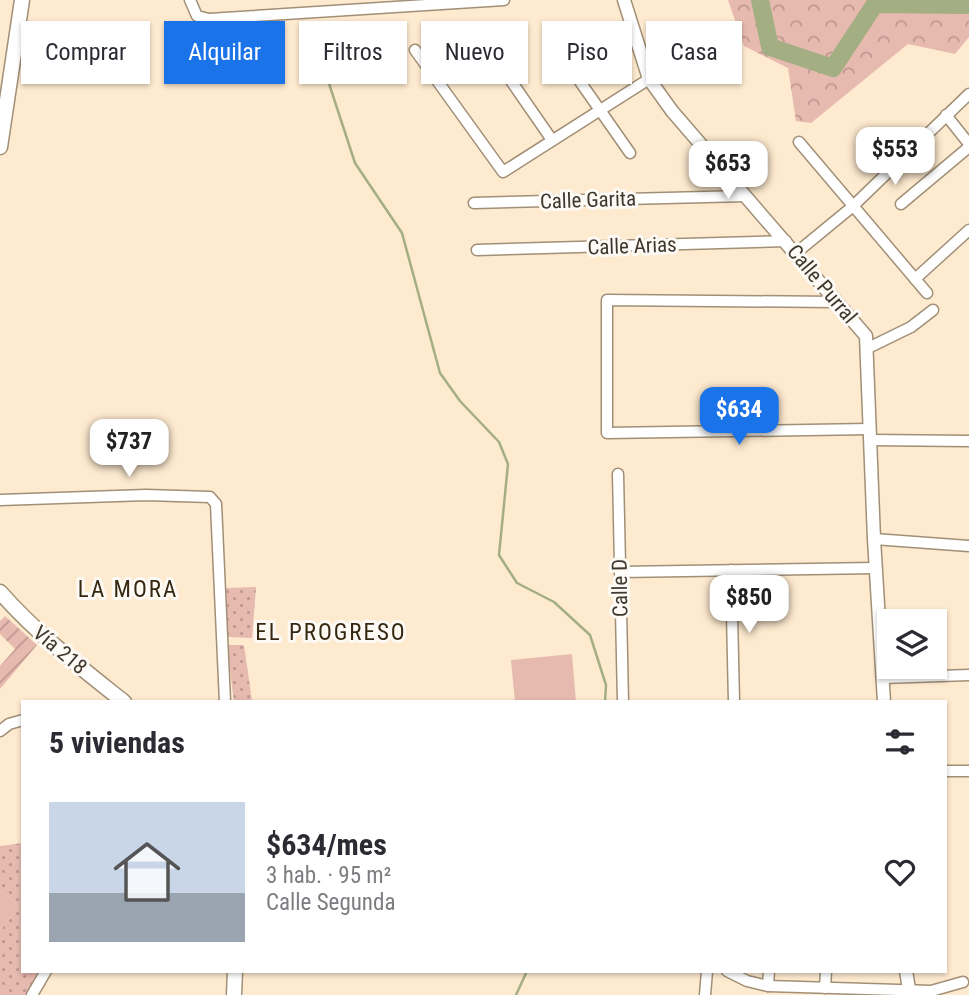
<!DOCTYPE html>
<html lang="es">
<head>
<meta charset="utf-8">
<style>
  body { margin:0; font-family:"Roboto Condensed",sans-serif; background:#f2f2f3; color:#2b2b33; height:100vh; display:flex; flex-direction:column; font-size:26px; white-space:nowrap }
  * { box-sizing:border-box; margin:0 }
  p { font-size:23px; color:#7c7c81 }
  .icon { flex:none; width:38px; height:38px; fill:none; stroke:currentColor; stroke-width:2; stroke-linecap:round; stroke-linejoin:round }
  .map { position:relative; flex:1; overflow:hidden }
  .drawer { position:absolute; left:21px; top:700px; width:926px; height:273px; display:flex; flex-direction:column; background:#fff; border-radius:0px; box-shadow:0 2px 5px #0004 }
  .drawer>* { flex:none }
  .top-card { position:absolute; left:21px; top:21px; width:928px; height:63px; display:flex; gap:14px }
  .buttons { position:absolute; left:877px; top:609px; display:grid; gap:14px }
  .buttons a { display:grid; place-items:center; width:70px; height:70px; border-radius:0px; background:#fff; box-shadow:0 2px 5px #0004; font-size:35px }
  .price { position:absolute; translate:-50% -60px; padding:0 16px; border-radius:14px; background:#fff; color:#222; font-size:23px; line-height:46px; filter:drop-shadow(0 2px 4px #0008) }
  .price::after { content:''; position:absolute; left:50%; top:42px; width:21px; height:16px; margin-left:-10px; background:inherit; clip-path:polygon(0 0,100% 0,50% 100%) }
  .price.selected { background:#1a73e8; color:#fff }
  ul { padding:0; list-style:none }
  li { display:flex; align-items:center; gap:21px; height:175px; padding:0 28px }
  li+li { border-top:2px solid #e1e1e2 }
  li span { display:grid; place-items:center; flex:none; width:196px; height:140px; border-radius:0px; color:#555 }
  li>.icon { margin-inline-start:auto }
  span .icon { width:84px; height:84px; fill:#fffc; stroke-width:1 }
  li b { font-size:30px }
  h2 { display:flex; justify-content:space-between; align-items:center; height:84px; padding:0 28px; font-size:30px }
  .tag { padding:0 24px; border-radius:0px; background:#fff; box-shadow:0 2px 5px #0004; font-size:24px; line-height:63px }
  .tag.selected { background:#1a73e8; color:#fff }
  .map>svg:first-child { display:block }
</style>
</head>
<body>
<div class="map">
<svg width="969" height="995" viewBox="0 0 969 995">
  <defs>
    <pattern id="forest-crowns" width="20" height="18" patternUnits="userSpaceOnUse" patternTransform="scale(1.75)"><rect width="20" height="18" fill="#e7bab0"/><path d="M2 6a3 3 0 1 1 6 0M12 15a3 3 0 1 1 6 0" fill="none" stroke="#bd9890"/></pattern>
    <pattern id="park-dots" width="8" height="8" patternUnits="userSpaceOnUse" patternTransform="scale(1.75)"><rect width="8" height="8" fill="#e7bab0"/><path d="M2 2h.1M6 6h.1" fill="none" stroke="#bd9890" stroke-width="1.8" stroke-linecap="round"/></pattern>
    <pattern id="garden-furrows" width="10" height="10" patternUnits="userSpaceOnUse" patternTransform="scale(1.75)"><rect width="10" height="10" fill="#e7bab0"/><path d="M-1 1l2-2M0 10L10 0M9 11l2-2" fill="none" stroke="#bd9890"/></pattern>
  </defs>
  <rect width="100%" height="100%" fill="#feeacf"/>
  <polygon fill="url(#forest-crowns)" points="728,0 969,0 969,37 955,54 908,44 811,123 796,121 788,68 744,46"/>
  <g fill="url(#park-dots)">
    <polygon points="256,587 252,638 228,637 226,588"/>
    <polygon points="227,645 244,645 252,701 234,702"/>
    <polygon points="23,843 23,971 41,971 27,995 0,995 0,931 19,906 0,891 0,846"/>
  </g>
  <polygon fill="url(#garden-furrows)" points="5,616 37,645 0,689 0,666 15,649 0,634 0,621"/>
  <g fill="#e7bab0">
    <polygon points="572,654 576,702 515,702 511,660"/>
    <polygon points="0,891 19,906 0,931"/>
  </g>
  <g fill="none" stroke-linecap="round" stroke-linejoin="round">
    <g stroke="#a4ae83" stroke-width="2.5">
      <polyline points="319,53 355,163 402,233 440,373 460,401 499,442 508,464 499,555 517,583 554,602 590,635 606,685 605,702"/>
      <polyline points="516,995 527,971"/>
    </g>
    <polyline stroke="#a4ae83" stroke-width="18" points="760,0 770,47 833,68 875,4 969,5"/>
    <g stroke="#a18f76" stroke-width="13">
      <g id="minor">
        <polyline points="190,0 197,16 209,19 504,0"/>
        <polyline points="482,39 552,140"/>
        <polyline points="553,43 630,153"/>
        <polyline points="415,50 503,172 649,79"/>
        <polyline points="946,115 969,144"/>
        <polyline points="799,142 927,293"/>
        <polyline points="474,203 745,196"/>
        <polyline points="901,204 969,147"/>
        <polyline points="477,250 786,241"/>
        <polyline points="796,253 852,207 969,94"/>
        <polyline points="915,279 969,230"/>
        <polyline points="835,302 607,300 607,433 869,429"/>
        <polyline points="866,349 911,327 933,310"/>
        <polyline points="870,440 969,441"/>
        <polyline points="618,474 623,702"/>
        <polyline points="0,500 146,495 210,497 216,504 225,702"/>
        <polyline points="874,539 969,546"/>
        <polyline points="731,570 734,702"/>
        <polyline points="620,572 875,568"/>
        <polyline points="882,678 969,675"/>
        <polyline points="0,731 9,724 23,720"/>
        <polyline points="945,771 969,771"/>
        <polyline points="727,971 747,981 768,986 931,991 963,982"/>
        <polyline points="768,986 769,971"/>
        <polyline points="825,988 826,971"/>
        <polyline points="32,995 46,971"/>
        <polyline points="705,995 707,971"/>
      </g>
    </g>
    <g stroke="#a18f76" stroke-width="15">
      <g id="tertiary">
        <polyline points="624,0 649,79 672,111 866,336 874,539 884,702"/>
        <polyline points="906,971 910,995"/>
      </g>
    </g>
    <g stroke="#a18f76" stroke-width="17">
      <g id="secondary">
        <polyline points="0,147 22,0"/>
        <path d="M0,592C37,634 80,667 124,702"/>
        <polyline points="234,995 235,971"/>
      </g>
    </g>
    <use href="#minor" stroke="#fff" stroke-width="10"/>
    <use href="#tertiary" stroke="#fff" stroke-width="12"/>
    <use href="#secondary" stroke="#fff" stroke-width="14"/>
  </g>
  <g text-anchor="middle" stroke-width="6" stroke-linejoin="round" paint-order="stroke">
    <g font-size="21" fill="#40382e" stroke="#fdf9f4">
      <text transform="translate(588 200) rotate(-2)" y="7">Calle Garita</text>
      <text transform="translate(632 246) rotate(-2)" y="7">Calle Arias</text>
      <text transform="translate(822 284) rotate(50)" y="7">Calle Purral</text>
      <text transform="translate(620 588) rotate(-91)" y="7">Calle D</text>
      <text transform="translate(60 650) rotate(40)" y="7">Vía 218</text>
    </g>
    <g font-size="23" letter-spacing="2" fill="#362710" stroke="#fdf9f4">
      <text x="128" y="597">LA MORA</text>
      <text x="331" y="640">EL PROGRESO</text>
    </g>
  </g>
</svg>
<div class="buttons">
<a><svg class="icon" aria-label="layers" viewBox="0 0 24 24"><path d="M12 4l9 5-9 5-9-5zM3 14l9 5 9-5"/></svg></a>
</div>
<b class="price" style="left:895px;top:187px">$553</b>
<b class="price" style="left:728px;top:201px">$653</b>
<b class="price selected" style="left:739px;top:447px">$634</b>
<b class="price" style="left:129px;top:479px">$737</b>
<b class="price" style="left:749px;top:635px">$850</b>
<div class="top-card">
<a class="tag">Comprar</a>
<a class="tag selected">Alquilar</a>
<a class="tag">Filtros</a>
<a class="tag">Nuevo</a>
<a class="tag">Piso</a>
<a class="tag">Casa</a>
</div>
<section class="drawer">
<h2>5 viviendas<svg class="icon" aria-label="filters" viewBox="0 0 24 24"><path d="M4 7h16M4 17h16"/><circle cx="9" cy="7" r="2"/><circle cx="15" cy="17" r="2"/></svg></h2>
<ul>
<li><span style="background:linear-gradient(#c9d6e8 65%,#9aa5b1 0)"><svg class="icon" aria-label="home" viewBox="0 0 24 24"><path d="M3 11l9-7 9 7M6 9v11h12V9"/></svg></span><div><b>$634/mes</b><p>3 hab. · 95 m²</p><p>Calle Segunda</p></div><svg class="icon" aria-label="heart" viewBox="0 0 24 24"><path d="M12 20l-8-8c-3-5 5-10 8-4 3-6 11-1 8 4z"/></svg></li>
</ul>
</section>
</div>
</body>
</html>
